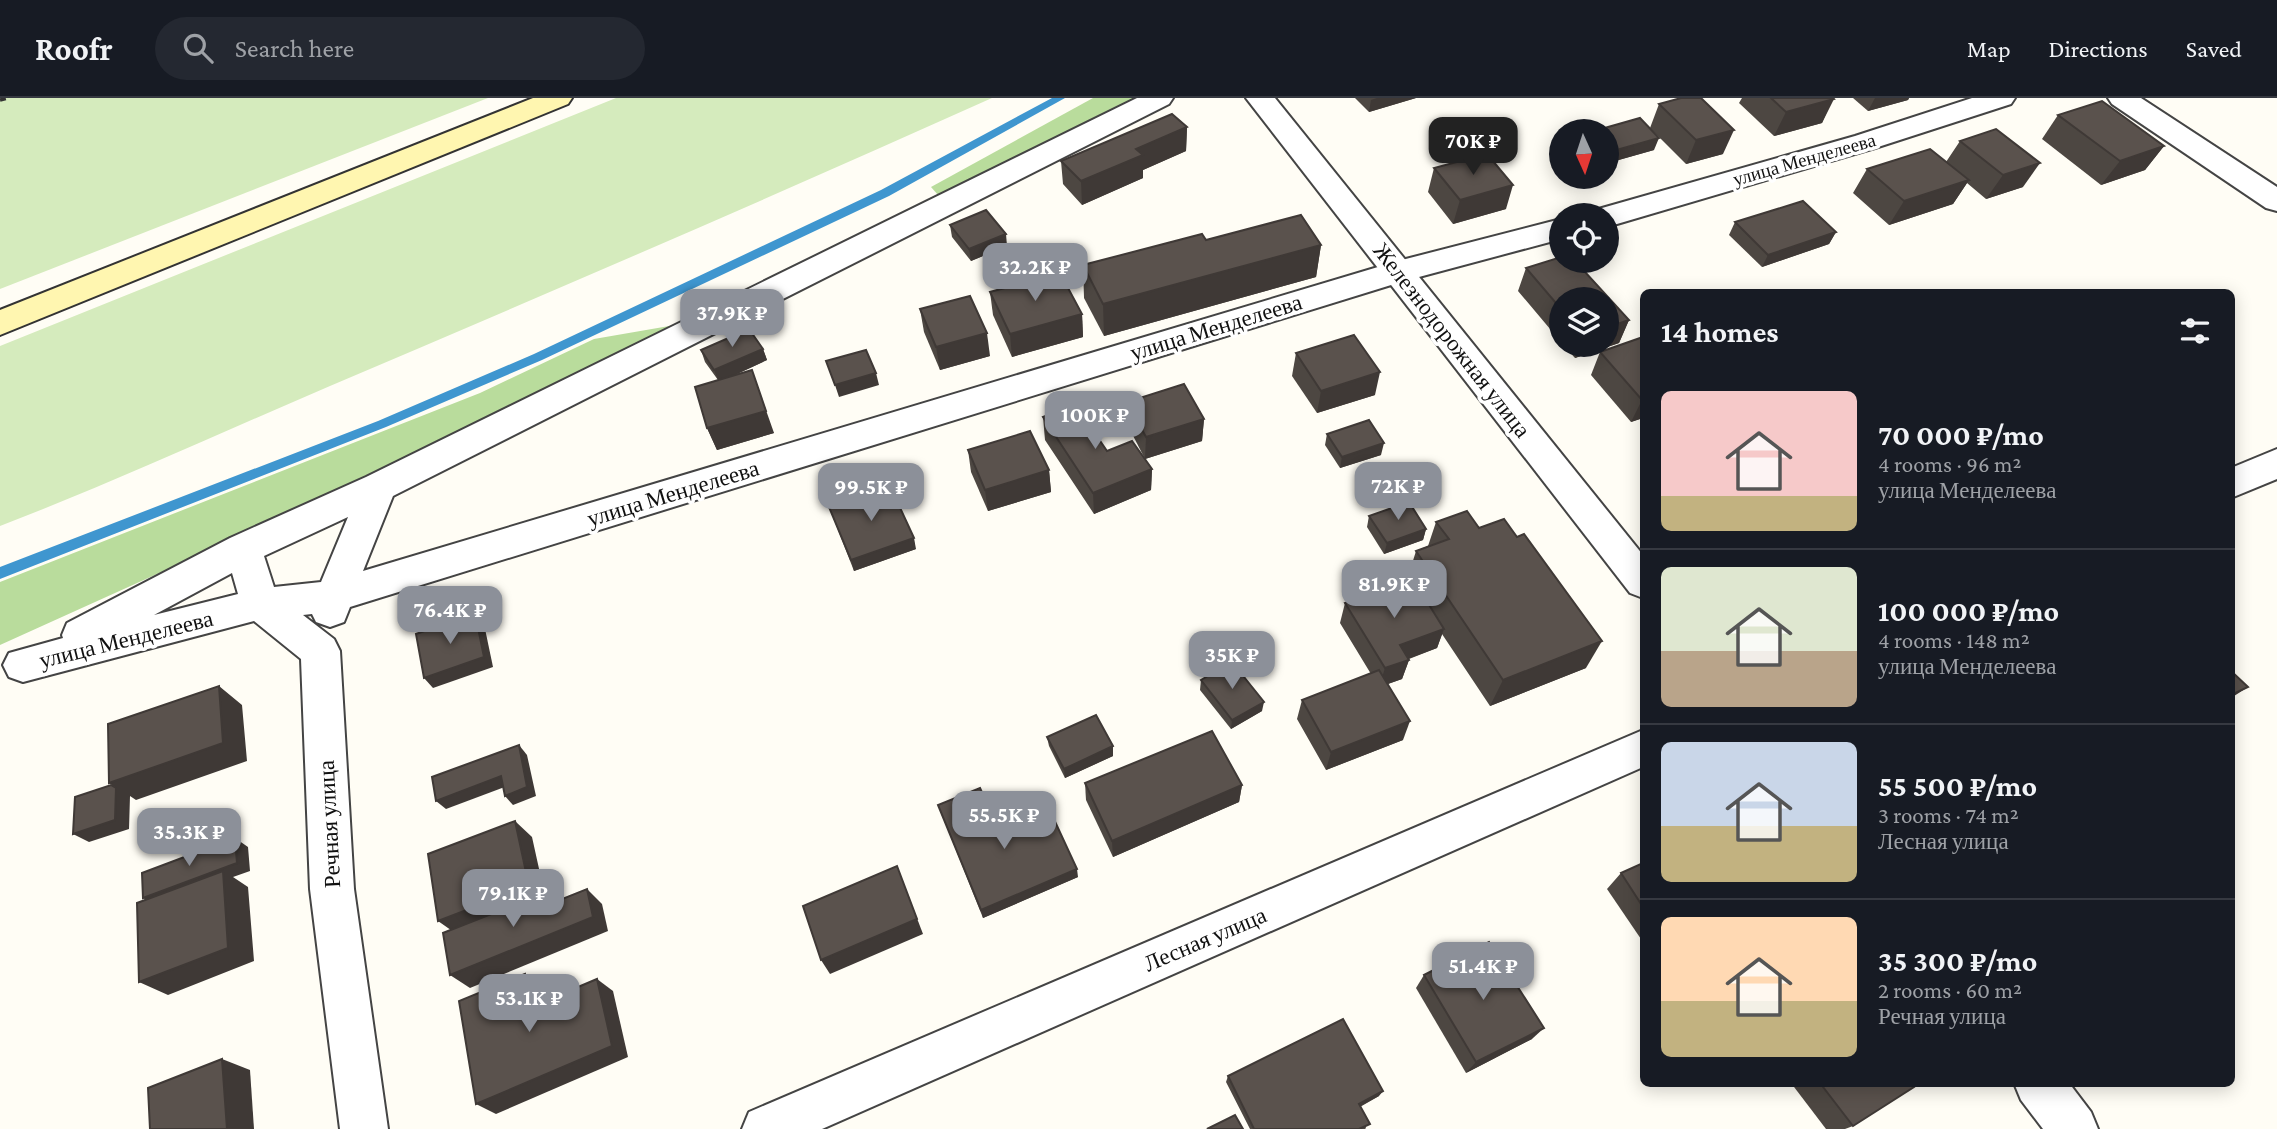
<!DOCTYPE html>
<html lang="en">
<head>
<meta charset="utf-8">
<style>
  body { margin:0; font-family:"Crimson Pro",serif; background:#242831; color:#f1f3f6; height:100vh; display:flex; flex-direction:column; font-size:26px; white-space:nowrap }
  * { box-sizing:border-box; margin:0 }
  p { font-size:23px; color:#9ea1a6 }
  .icon { flex:none; width:38px; height:38px; fill:none; stroke:currentColor; stroke-width:2; stroke-linecap:round; stroke-linejoin:round }
  .map { position:relative; flex:1; overflow:hidden }
  .side { position:absolute; left:1640px; top:191px; width:595px; height:798px; display:flex; flex-direction:column; background:#171b24; border-radius:10px; box-shadow:0 4px 18px #0003 }
  .side>* { flex:none }
  .needle { width:46px; rotate:177deg }
  .tools { position:absolute; left:1549px; top:21px; display:grid; gap:14px }
  .tools a { display:grid; place-items:center; width:70px; height:70px; border-radius:50%; background:#171b24; box-shadow:0 4px 18px #0003; font-size:35px }
  .price { position:absolute; translate:-50% -60px; padding:0 16px; border-radius:14px; background:#8c9099; color:#fff; font-size:23px; line-height:46px; filter:drop-shadow(0 2px 4px #0008) }
  .price::after { content:''; position:absolute; left:50%; top:42px; width:21px; height:16px; margin-left:-10px; background:inherit; clip-path:polygon(0 0,100% 0,50% 100%) }
  .price.selected { background:#222; color:#fff }
  ul { padding:0; list-style:none }
  li { display:flex; align-items:center; gap:21px; height:175px; padding:0 21px }
  li+li { border-top:2px solid #363941 }
  li span { display:grid; place-items:center; flex:none; width:196px; height:140px; border-radius:10px; color:#555 }
  li>.icon { margin-inline-start:auto }
  span .icon { width:84px; height:84px; fill:#fffc; stroke-width:1 }
  li b { font-size:30px }
  h2 { display:flex; justify-content:space-between; align-items:center; height:84px; padding:0 21px; font-size:30px }
  header { display:flex; align-items:center; gap:42px; box-sizing:border-box; height:98px; padding:0 35px; background:#171b24; border-bottom:2px solid #363941 }
  header strong { font-size:33px }
  nav { display:flex; gap:38px; margin-inline-start:auto; font-size:24px }
  .search { width:490px; height:63px; background:#242831; display:flex; align-items:center; gap:18px; box-sizing:border-box; padding:0 24px; border-radius:38px; color:#9ea1a6; font-size:26px }
  .map>svg:first-child { display:block }
</style>
</head>
<body>
<header>
<strong>Roofr</strong>
<div class="search"><svg class="icon" aria-label="search" viewBox="0 0 24 24"><circle cx="10" cy="10" r="6"/><path d="M15 15l6 6"/></svg>Search here</div>
<nav><a>Map</a><a>Directions</a><a>Saved</a></nav>
</header>
<div class="map">
<svg width="2277" height="1031" viewBox="0 0 2277 1031">
  <rect width="100%" height="100%" fill="#fffdf5"/>
  <g fill="#d5ebbd">
    <polygon points="0,0 488,0 0,191"/>
    <path d="M616,0H992C772,99 551,194 330,288C220,335 112,385 0,428V248Z"/>
  </g>
  <g fill="#b9dc9c">
    <polygon points="1093,0 1143,0 946,106 931,89"/>
    <polygon points="675,227 669,239 626,264 0,547 0,484 480,295 594,241"/>
  </g>
  <g fill="none" stroke-linecap="round" stroke-linejoin="round">
    <polygon fill="#3f96cf" fill-rule="evenodd" points="1052,0 1065,0 889,98 542,262 386,329 0,481 0,469 378,323 534,256 881,92"/>
    <g stroke="#444" stroke-width="4">
      <g id="minor">
        <path d="M1137,0H1173L1169,6L393,398L363,473L1398,163L1561,121V141L1404,183L350,509L344,524L330,529L316,524L312,516L303,517L334,541L340,553L354,791L388,1031H340L310,791L301,561L254,523L23,584L9,579L3,567L9,555L63,540L62,537L67,525L230,440L366,379ZM348,419L321,484L274,489L264,458ZM232,475L238,496L154,517Z"/>
        <polygon points="1972,0 2015,0 2011,6 1875,50 1617,126 1606,129 1606,117 1592,117 1595,112 1855,38"/>
        <polygon points="2108,0 2141,0 2277,89 2277,113 2266,110 2112,6"/>
        <polygon points="2277,351 2277,381 2231,400 2231,370"/>
        <polygon points="1643,632 1643,669 822,1031 742,1031 749,1014"/>
      </g>
    </g>
    <g stroke="#444" stroke-width="4">
      <g id="tertiary">
        <polygon points="1246,0 1275,0 1643,457 1643,500 1630,495"/>
        <polygon points="2014,985 2069,985 2091,1014 2098,1031 2043,1031 2021,1002"/>
      </g>
    </g>
    <g stroke="#333" stroke-width="4">
      <polygon id="secondary" points="533,0 572,0 568,6 0,237 0,212"/>
    </g>
    <polyline stroke="#333" stroke-width="3.5" stroke-dasharray="6 2.5" stroke-linecap="butt" points="0,2 8,0"/>
    <use href="#minor" fill="#fff" fill-rule="evenodd"/>
    <use href="#tertiary" fill="#fff" fill-rule="evenodd"/>
    <use href="#secondary" fill="#fff6b0" fill-rule="evenodd"/>
  </g>
  <g fill="#4d4742">
    <polygon points="1355,0 1416,0 1369,14"/>
    <polygon points="1742,0 1833,0 1822,25 1774,38 1739,5"/>
    <polygon points="1853,0 1909,0 1908,2 1868,13"/>
    <polygon points="1659,6 1723,56 1686,66 1650,30"/>
    <polygon points="2058,17 2164,48 2145,72 2101,87 2042,41"/>
    <polygon points="1187,29 1186,53 1143,72 1143,80 1082,107 1063,86 1061,63"/>
    <polygon points="1606,33 1654,52 1608,65 1606,63"/>
    <polygon points="1960,43 2023,89 1986,101 1967,85 1953,106 1889,127 1853,95 1867,71 1946,64"/>
    <polygon points="1434,70 1506,111 1453,126 1428,94"/>
    <polygon points="1735,124 1836,134 1829,146 1762,169 1729,137"/>
    <polygon points="950,127 1007,148 971,163 952,139"/>
    <polygon points="1206,142 1321,147 1316,179 1104,238 1084,200 1083,167"/>
    <polygon points="1526,170 1629,222 1619,245 1575,260 1563,247 1606,247 1561,201 1561,244 1518,193"/>
    <polygon points="990,194 1082,216 1083,239 1012,259 993,217"/>
    <polygon points="920,211 990,258 940,272 924,234"/>
    <polygon points="1643,239 1643,320 1631,324 1591,277 1600,254"/>
    <polygon points="763,251 767,262 733,278 774,335 717,352 707,330 718,282 705,264 701,252"/>
    <polygon points="1296,255 1375,297 1317,315 1292,278"/>
    <polygon points="1127,304 1204,321 1202,343 1145,361 1127,326"/>
    <polygon points="1043,319 1107,353 1152,371 1151,392 1094,416 1045,342"/>
    <polygon points="1327,336 1381,357 1340,370 1325,347"/>
    <polygon points="968,352 1049,372 1051,394 988,413 971,374"/>
    <polygon points="829,409 916,451 854,473"/>
    <polygon points="1369,418 1426,431 1423,442 1384,456 1367,429"/>
    <polygon points="1436,424 1479,430 1586,570 1490,608 1442,536 1437,550 1409,561 1409,562 1402,581 1388,586 1403,642 1326,672 1297,621 1302,602 1371,576 1340,525 1345,505 1408,483 1407,482 1416,453 1428,448"/>
    <polygon points="1201,582 1262,613 1231,631 1200,592"/>
    <polygon points="1047,639 1113,658 1065,680 1049,648"/>
    <polygon points="1085,685 1242,687 1239,704 1113,759 1086,702"/>
    <polygon points="938,707 1001,738 1078,779 983,820"/>
    <polygon points="1643,765 1643,844 1607,791 1621,775"/>
    <polygon points="1424,877 1532,941 1466,975 1416,890"/>
    <polygon points="1228,978 1379,998 1360,1009 1366,1030 1365,1031 1250,1031 1226,984"/>
    <polygon points="1791,985 1911,985 1853,1028 1845,1031 1826,1031"/>
  </g>
  <g fill="#3f3936">
    <polygon points="1377,0 1416,0 1369,14 1371,2"/>
    <polygon points="1875,0 1909,0 1908,2 1868,13"/>
    <polygon points="1834,1 1822,25 1774,38 1786,14"/>
    <polygon points="1187,29 1186,53 1143,72 1143,80 1082,107 1081,83 1136,51"/>
    <polygon points="1734,32 1723,56 1686,66 1696,42"/>
    <polygon points="1659,40 1654,52 1608,65 1613,53"/>
    <polygon points="2164,48 2145,72 2101,87 2120,63"/>
    <polygon points="2040,65 2023,89 1986,101 2003,77"/>
    <polygon points="1969,82 1953,106 1889,127 1904,103"/>
    <polygon points="1513,87 1506,111 1453,126 1460,102"/>
    <polygon points="1836,134 1829,146 1762,169 1768,157"/>
    <polygon points="1006,136 1007,148 971,163 969,151"/>
    <polygon points="1321,147 1316,179 1104,238 1103,206"/>
    <polygon points="1082,216 1083,239 1012,259 1010,236"/>
    <polygon points="1629,222 1619,245 1575,260 1580,247 1606,247 1606,230"/>
    <polygon points="987,235 990,258 940,272 936,249"/>
    <polygon points="763,251 767,262 719,284 714,272"/>
    <polygon points="752,272 774,335 717,352 707,330"/>
    <polygon points="1380,274 1375,297 1317,315 1321,293"/>
    <polygon points="876,275 879,287 839,299 835,287"/>
    <polygon points="1642,302 1643,302 1643,320 1631,324"/>
    <polygon points="1204,321 1202,343 1145,361 1146,339"/>
    <polygon points="1384,345 1381,357 1340,370 1342,359"/>
    <polygon points="1152,371 1151,392 1094,416 1093,395"/>
    <polygon points="1049,372 1051,394 988,413 985,392"/>
    <polygon points="1426,431 1423,442 1384,456 1387,445"/>
    <polygon points="914,440 916,451 854,473 851,462"/>
    <polygon points="475,515 484,526 493,569 433,590 424,580"/>
    <polygon points="1444,531 1437,550 1394,566 1400,547"/>
    <polygon points="1602,543 1586,570 1490,608 1503,582"/>
    <polygon points="1409,562 1402,581 1379,589 1385,570"/>
    <polygon points="219,588 242,607 247,663 136,702 130,698 129,731 89,744 73,736 116,690 109,685"/>
    <polygon points="2248,589 2231,600 2231,597"/>
    <polygon points="1264,604 1262,613 1231,631 1232,622"/>
    <polygon points="1410,623 1403,642 1326,672 1331,654"/>
    <polygon points="519,647 527,657 536,698 513,707 505,698"/>
    <polygon points="1113,648 1113,658 1065,680 1064,671"/>
    <polygon points="501,678 510,687 446,711 436,703"/>
    <polygon points="1242,687 1239,704 1113,759 1112,743"/>
    <polygon points="515,723 532,739 545,798 559,811 458,837 438,823"/>
    <polygon points="235,740 248,749 250,773 233,779 248,789 254,863 168,897 139,884 157,808 143,800"/>
    <polygon points="897,768 923,836 830,876 821,862"/>
    <polygon points="1077,771 1078,779 983,820 981,812"/>
    <polygon points="587,791 602,806 608,833 470,890 450,877"/>
    <polygon points="525,876 543,889 549,921 531,909"/>
    <polygon points="597,881 613,893 628,959 496,1016 476,1006"/>
    <polygon points="1544,930 1532,941 1466,975 1476,964"/>
    <polygon points="222,961 250,972 254,1031 227,1031"/>
    <polygon points="1383,993 1379,998 1355,1011 1359,1006"/>
  </g>
  <g fill="#5a524d" stroke="#3f3936" stroke-width="2">
    <polygon points="1681,0 1701,0 1734,32 1696,42 1659,6"/>
    <polygon points="1771,0 1833,0 1834,1 1786,14"/>
    <polygon points="2102,3 2164,48 2120,63 2058,17"/>
    <polygon points="1172,16 1187,29 1136,51 1143,57 1081,83 1061,63"/>
    <polygon points="1640,20 1659,40 1613,53 1606,46 1606,33 1594,33"/>
    <polygon points="1996,31 2040,65 2003,77 1960,43"/>
    <polygon points="1930,51 1969,82 1904,103 1867,71"/>
    <polygon points="1487,56 1513,87 1460,102 1434,70"/>
    <polygon points="1803,103 1836,134 1768,157 1735,124"/>
    <polygon points="986,112 1006,136 969,151 950,127"/>
    <polygon points="1301,117 1321,147 1103,206 1083,167 1202,136 1206,142"/>
    <polygon points="1561,159 1561,163 1575,163 1629,222 1606,230 1606,201 1561,201 1561,211 1526,170"/>
    <polygon points="1060,175 1082,216 1010,236 990,194"/>
    <polygon points="970,198 987,235 936,249 920,211"/>
    <polygon points="749,231 763,251 714,272 701,252"/>
    <polygon points="1354,237 1380,274 1321,293 1296,255"/>
    <polygon points="1643,239 1643,302 1642,302 1600,254"/>
    <polygon points="866,252 876,275 835,287 826,263"/>
    <polygon points="752,272 766,313 707,330 695,289"/>
    <polygon points="1184,286 1204,321 1146,339 1127,304"/>
    <polygon points="1075,306 1107,353 1132,343 1152,371 1093,395 1043,319"/>
    <polygon points="1369,322 1384,345 1342,359 1327,336"/>
    <polygon points="1030,333 1049,372 985,392 968,352"/>
    <polygon points="890,388 914,440 851,462 829,409"/>
    <polygon points="1409,404 1426,431 1387,445 1369,418"/>
    <polygon points="1467,413 1479,430 1504,421 1517,439 1524,436 1602,543 1503,582 1416,453 1449,441 1436,424"/>
    <polygon points="1413,481 1444,531 1400,547 1409,562 1385,570 1345,505"/>
    <polygon points="475,515 484,559 424,580 416,536"/>
    <polygon points="1232,564 1264,604 1232,622 1201,582"/>
    <polygon points="1379,572 1410,623 1331,654 1302,602"/>
    <polygon points="2231,573 2248,589 2231,597"/>
    <polygon points="219,588 223,645 109,685 108,626"/>
    <polygon points="1096,617 1113,648 1064,671 1047,639"/>
    <polygon points="1212,633 1242,687 1112,743 1085,685"/>
    <polygon points="519,647 527,689 505,698 501,678 436,703 432,679"/>
    <polygon points="111,687 116,690 115,722 73,736 75,699"/>
    <polygon points="980,690 1001,738 1052,717 1077,771 981,812 938,707"/>
    <polygon points="515,723 529,788 438,823 428,756"/>
    <polygon points="235,740 237,765 143,800 142,775"/>
    <polygon points="1643,765 1643,809 1621,775"/>
    <polygon points="897,768 917,821 821,862 803,808"/>
    <polygon points="223,773 228,850 139,884 137,805"/>
    <polygon points="587,791 593,819 450,877 443,835 542,796 545,808"/>
    <polygon points="1489,844 1544,930 1476,964 1424,877"/>
    <polygon points="525,876 531,909 597,881 612,948 476,1006 459,903"/>
    <polygon points="1343,921 1383,993 1359,1006 1370,1026 1359,1031 1254,1031 1228,978"/>
    <polygon points="222,961 227,1031 150,1031 148,990"/>
    <polygon points="1820,985 1911,985 1914,989 1853,1028"/>
    <polygon points="1235,1017 1243,1031 1207,1031"/>
  </g>
  <g text-anchor="middle" stroke-width="7" stroke-linejoin="round" paint-order="stroke">
    <g font-size="19" fill="#111" stroke="#fff">
      <text transform="translate(1804 61) rotate(-16)" y="7">улица Менделеева</text>
    </g>
    <g font-size="23" fill="#111" stroke="#fff">
      <text transform="translate(1216 229) rotate(-17)" y="8">улица Менделеева</text>
      <text transform="translate(1452 242) rotate(52)" y="8">Железнодорожная улица</text>
      <text transform="translate(673 395) rotate(-17)" y="8">улица Менделеева</text>
      <text transform="translate(126 541) rotate(-14)" y="8">улица Менделеева</text>
      <text transform="translate(329 726) rotate(-93)" y="8">Речная улица</text>
      <text transform="translate(1205 841) rotate(-23)" y="8">Лесная улица</text>
    </g>
  </g>
</svg>
<div class="tools">
<a><svg class="needle" viewBox="-14 -14 28 28"><path d="M0-13l5 13h-10z" fill="#e53935"/><path d="M0 13l5-13h-10z" fill="#9ea1a6"/></svg></a>
<a><svg class="icon" aria-label="locate" viewBox="0 0 24 24"><circle cx="12" cy="12" r="6"/><path d="M12 2v4M12 18v4M2 12h4M18 12h4"/></svg></a>
<a><svg class="icon" aria-label="layers" viewBox="0 0 24 24"><path d="M12 4l9 5-9 5-9-5zM3 14l9 5 9-5"/></svg></a>
</div>
<b class="price selected" style="left:1473px;top:79px">70K ₽</b>
<b class="price" style="left:1035px;top:205px">32.2K ₽</b>
<b class="price" style="left:732px;top:251px">37.9K ₽</b>
<b class="price" style="left:1095px;top:353px">100K ₽</b>
<b class="price" style="left:1398px;top:424px">72K ₽</b>
<b class="price" style="left:871px;top:425px">99.5K ₽</b>
<b class="price" style="left:1394px;top:522px">81.9K ₽</b>
<b class="price" style="left:450px;top:548px">76.4K ₽</b>
<b class="price" style="left:1232px;top:593px">35K ₽</b>
<b class="price" style="left:1004px;top:753px">55.5K ₽</b>
<b class="price" style="left:189px;top:770px">35.3K ₽</b>
<b class="price" style="left:513px;top:831px">79.1K ₽</b>
<b class="price" style="left:1483px;top:904px">51.4K ₽</b>
<b class="price" style="left:529px;top:936px">53.1K ₽</b>
<section class="side">
<h2>14 homes<svg class="icon" aria-label="filters" viewBox="0 0 24 24"><path d="M4 7h16M4 17h16"/><circle cx="9" cy="7" r="2"/><circle cx="15" cy="17" r="2"/></svg></h2>
<ul>
<li><span style="background:linear-gradient(#f6c9c9 75%,#c2b280 0)"><svg class="icon" aria-label="home" viewBox="0 0 24 24"><path d="M3 11l9-7 9 7M6 9v11h12V9"/></svg></span><div><b>70 000 ₽/mo</b><p>4 rooms · 96 m²</p><p>улица Менделеева</p></div></li>
<li><span style="background:linear-gradient(#dfe7d0 60%,#b9a48a 0)"><svg class="icon" aria-label="home" viewBox="0 0 24 24"><path d="M3 11l9-7 9 7M6 9v11h12V9"/></svg></span><div><b>100 000 ₽/mo</b><p>4 rooms · 148 m²</p><p>улица Менделеева</p></div></li>
<li><span style="background:linear-gradient(#c9d6e8 60%,#c2b280 0)"><svg class="icon" aria-label="home" viewBox="0 0 24 24"><path d="M3 11l9-7 9 7M6 9v11h12V9"/></svg></span><div><b>55 500 ₽/mo</b><p>3 rooms · 74 m²</p><p>Лесная улица</p></div></li>
<li><span style="background:linear-gradient(#ffd9b3 60%,#c2b280 0)"><svg class="icon" aria-label="home" viewBox="0 0 24 24"><path d="M3 11l9-7 9 7M6 9v11h12V9"/></svg></span><div><b>35 300 ₽/mo</b><p>2 rooms · 60 m²</p><p>Речная улица</p></div></li>
</ul>
</section>
</div>
</body>
</html>
